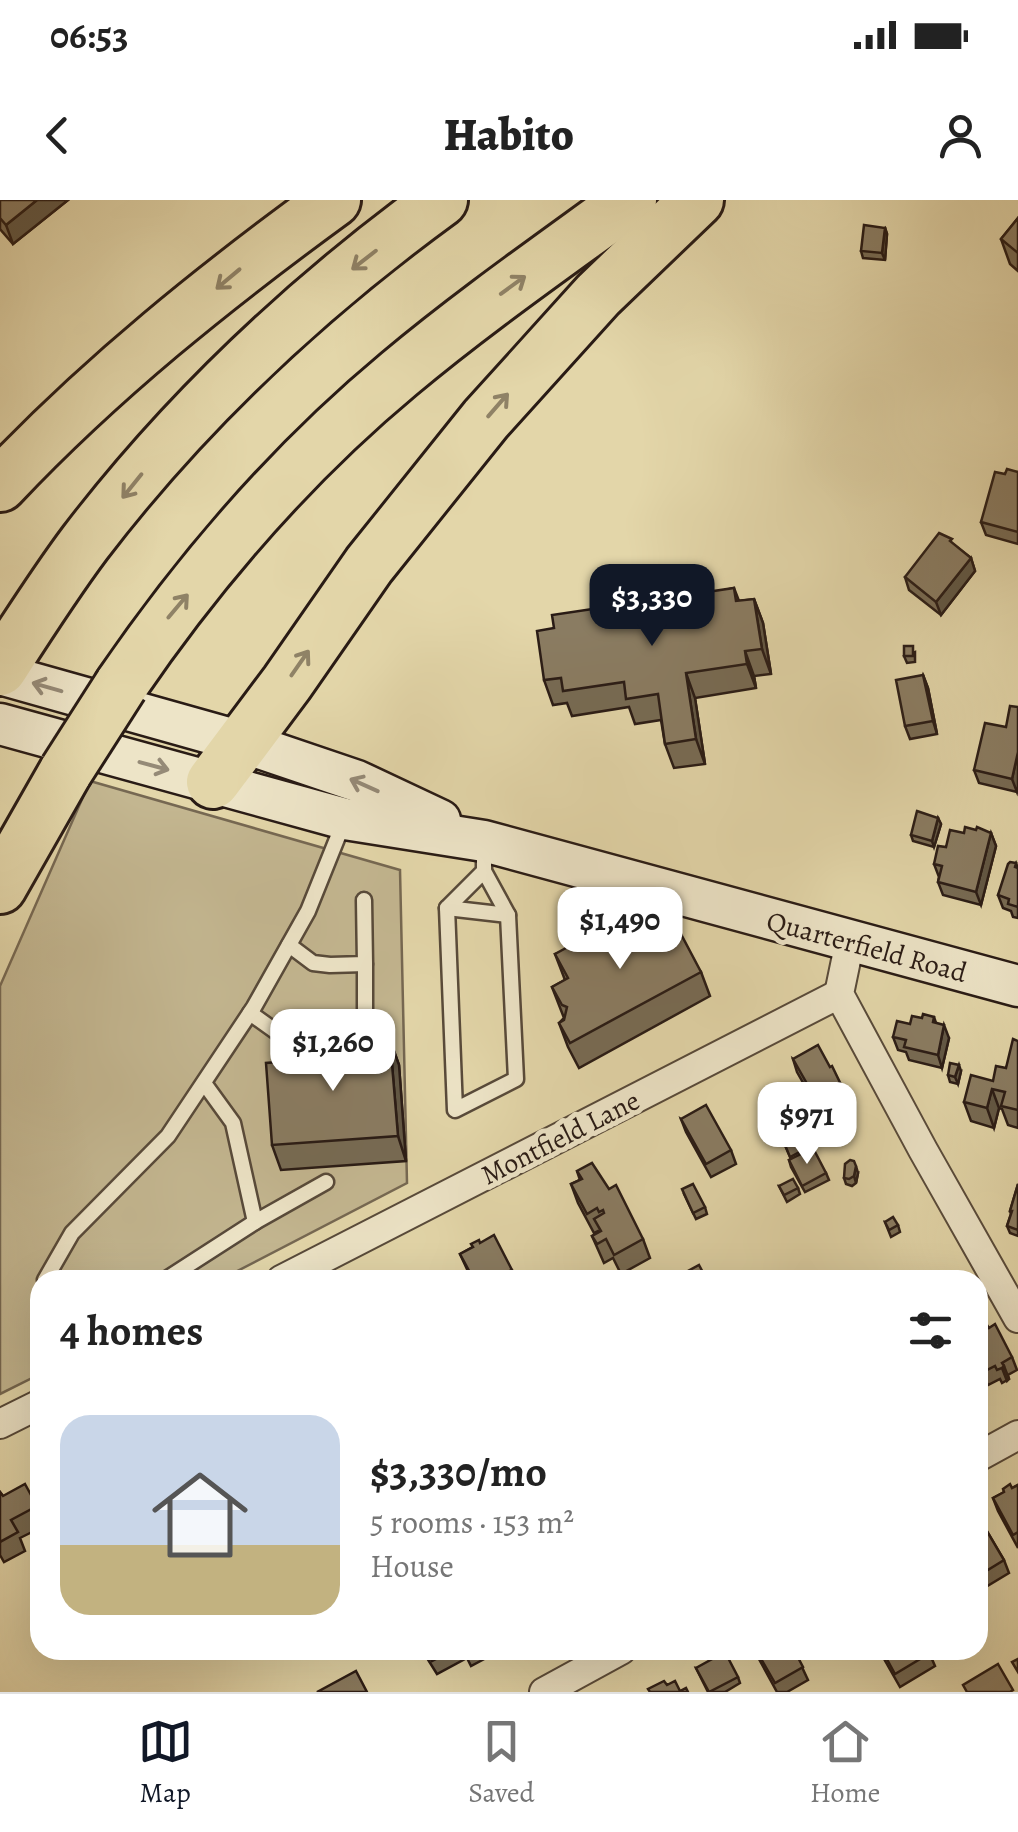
<!DOCTYPE html>
<html lang="en">
<head>
<meta charset="utf-8">
<style>
  body { margin:0; font-family:Alegreya,serif; background:#f6f6f6; color:#222; height:100vh; display:flex; flex-direction:column; font-size:38px; white-space:nowrap }
  * { box-sizing:border-box; margin:0 }
  p { font-size:32px; color:#767676 }
  .icon { flex:none; width:55px; height:55px; fill:none; stroke:currentColor; stroke-width:2; stroke-linecap:round; stroke-linejoin:round }
  .map { position:relative; flex:1; overflow:hidden }
  .details { position:absolute; left:30px; top:1070px; width:958px; height:390px; display:flex; flex-direction:column; background:#fff; border-radius:30px; box-shadow:0 10px 40px #0002 }
  .details>* { flex:none }
  .price { position:absolute; translate:-50% -85px; padding:0 22px; border-radius:20px; background:#fff; color:#222; font-size:32px; line-height:65px; filter:drop-shadow(0 2px 5px #0008) }
  .price::after { content:''; position:absolute; left:50%; top:60px; width:30px; height:22px; margin-left:-15px; background:inherit; clip-path:polygon(0 0,100% 0,50% 100%) }
  .price.on { background:#111827; color:#fff }
  ul { padding:0; list-style:none }
  li { display:flex; align-items:center; gap:30px; height:250px; padding:0 30px }
  li span { display:grid; place-items:center; flex:none; width:280px; height:200px; border-radius:30px; color:#555 }
  li>.icon { margin-inline-start:auto }
  span .icon { width:120px; height:120px; fill:#fffc; stroke-width:1 }
  li b { font-size:42px }
  h2 { display:flex; justify-content:space-between; align-items:center; height:120px; padding:0 30px; font-size:42px }
  .status { display:flex; justify-content:space-between; align-items:center; height:70px; padding:0 50px; background:#fff; direction:ltr }
  .status svg { height:28px; fill:currentColor }
  header { display:flex; justify-content:space-between; align-items:center; height:130px; padding:0 30px; background:#fff; font-size:45px; font-weight:800 }
  .menu { display:flex; justify-content:space-around; align-items:center; height:140px; border-top:2px solid #e0e0e0; background:#fff; font-size:28px; color:#767676 }
  .menu a { display:grid; justify-items:center; gap:5px }
  .menu .on { color:#111827 }
  .map>svg:first-child { display:block }
</style>
</head>
<body>
<div class="status"><b>06:53</b><svg viewBox="0 0 49 12"><path d="M0 12V9h3v3zM5 12V6h3v6zM10 12V3h3v9zM15 12V0h3v12zM26 1h20v11H26zM47 4h2v5h-2z"/></svg></div>
<header><svg class="icon" aria-label="back" viewBox="0 0 24 24"><path d="M15 5l-7 7 7 7"/></svg>Habito<svg class="icon" aria-label="person" viewBox="0 0 24 24"><circle cx="12" cy="8" r="4"/><path d="M4 21q1-7 8-7t8 7"/></svg></header>
<div class="map">
<svg width="1018" height="1492" viewBox="0 0 1018 1492">
  <rect width="100%" height="100%" fill="#e3d6a9"/>
  <filter id="stains"><feTurbulence type="fractalNoise" baseFrequency=".002" numOctaves="4"/><feColorMatrix values="0 0 0 0 .2 0 0 0 0 .09 0 0 0 0 .02 0 0 0 .5 -.17"/></filter>
  <radialGradient id="worn" r=".72"><stop offset=".6" stop-color="#630" stop-opacity="0"/><stop offset="1" stop-color="#630" stop-opacity=".3"/></radialGradient>
  <polygon fill="#c3b690" stroke="#766852" stroke-width="2.5" points="90,581 400,670 407,983 220,1080 40,1080 40,1174 0,1194 0,786"/>
  <g fill="none" stroke-linecap="round" stroke-linejoin="round">
    <g stroke="#584a3a" stroke-width="19">
      <g id="service">
        <polyline points="484,647 484,671 508,715 516,879 455,910 447,708 484,671"/>
        <polyline points="447,708 508,715"/>
        <polyline points="289,745 313,763 330,765 365,764 364,700"/>
        <polyline points="250,813 285,838 304,846"/>
        <polyline points="351,845 365,844 365,764"/>
        <polyline points="255,1022 326,982"/>
        <polyline points="45,1080 72,1033 168,936 254,807 308,711 343,624"/>
        <polyline points="165,1080 255,1022 233,923 204,883"/>
      </g>
    </g>
    <g stroke="#584a3a" stroke-width="32">
      <g id="minor">
        <polyline points="850,741 839,794 923,950 1018,1118"/>
        <polyline points="281,1080 839,794"/>
        <polyline points="0,1224 40,1204"/>
        <polyline points="978,1257 1018,1235"/>
        <polyline points="544,1492 621,1450"/>
      </g>
    </g>
    <g stroke="#291b15" stroke-width="45">
      <g id="secondary">
        <polyline points="0,474 242,542 357,581 440,620"/>
        <polyline points="0,524 345,619 484,641 1018,786"/>
      </g>
    </g>
    <g stroke="#291b15" stroke-width="58">
      <g id="motorway">
        <path d="M0,285C101,178 216,86 334,0"/>
        <path d="M0,469C27,427 55,383 85,343C185,212 308,97 441,0"/>
        <path d="M121,485C199,371 292,263 399,174C473,112 552,57 630,0"/>
        <polyline points="213,582 287,483 369,365 486,219 598,95 697,0"/>
        <polyline points="0,687 66,571"/>
      </g>
    </g>
    <use href="#service" stroke="#ede4c7" stroke-width="14"/>
    <use href="#minor" stroke="#ede4c7" stroke-width="28"/>
    <use href="#secondary" stroke="#ede4c7" stroke-width="40"/>
    <use href="#motorway" stroke="#e3d6a9" stroke-width="52"/>
    <g stroke="#291b15" stroke-width="58" stroke-linecap="butt">
      <polyline id="motorway-bridge" points="66,571 121,485"/>
    </g>
    <use href="#motorway-bridge" stroke="#e3d6a9" stroke-width="52"/>
  </g>
  <g fill="#776b54" stroke="#291b15" stroke-width="2.5">
    <polygon points="0,0 68,0 13,44 0,29"/>
    <polygon points="1018,18 1018,71 1010,64 1001,39"/>
    <polygon points="885,28 887,34 885,60 863,58 861,51"/>
    <polygon points="1018,272 1018,344 986,335 981,322 1005,274"/>
    <polygon points="954,345 971,358 975,371 941,415 909,390 905,377"/>
    <polygon points="734,388 739,401 754,399 763,423 771,474 754,476 756,488 695,498 705,564 674,568 665,544 661,520 635,524 629,507 572,516 567,503 553,505 544,480 554,428"/>
    <polygon points="915,452 915,462 907,463 904,456"/>
    <polygon points="923,475 928,488 937,534 910,539 905,526"/>
    <polygon points="1006,527 1017,592 979,583 974,570"/>
    <polygon points="938,618 941,624 934,647 913,641 911,635"/>
    <polygon points="964,633 991,633 996,646 981,705 943,695 938,682 939,677 934,664 946,647"/>
    <polygon points="1016,663 1018,668 1018,718 1013,717 1011,711 1003,708 998,695"/>
    <polygon points="664,726 701,772 710,796 579,868 568,847 559,823 564,818 552,787 565,780 555,754 637,728"/>
    <polygon points="934,817 936,823 949,838 942,868 909,860 906,852 898,850 893,837 910,824 922,818"/>
    <polygon points="390,840 399,865 406,961 281,970 272,945 304,860"/>
    <polygon points="1018,841 1018,928 1008,925 1002,909 999,908 994,928 971,921 964,902 993,881 1006,868"/>
    <polygon points="793,859 847,897 852,910 839,917 834,909 822,916 797,872"/>
    <polygon points="961,871 958,884 950,882 948,875"/>
    <polygon points="681,919 731,950 736,964 711,977 686,932"/>
    <polygon points="802,937 808,950 826,973 829,980 805,992 791,967 789,960 791,959 785,945"/>
    <polygon points="577,971 643,1039 650,1058 621,1074 613,1058 604,1063 592,1036 599,1032 598,1031 594,1033 578,1003 571,984 580,980"/>
    <polygon points="858,973 856,983 852,986 846,984 844,978"/>
    <polygon points="1018,984 1018,1036 1010,1033 1007,1026 1011,1014 1010,1011"/>
    <polygon points="779,986 798,988 800,994 787,1002"/>
    <polygon points="685,996 705,1007 707,1014 696,1019"/>
    <polygon points="885,1022 898,1025 900,1032 891,1037"/>
    <polygon points="480,1043 512,1070 516,1080 472,1080 460,1054"/>
    <polygon points="978,1142 1012,1157 1017,1170 1008,1175 1009,1179 1002,1183 1000,1179 988,1185 978,1165"/>
    <polygon points="1018,1285 1018,1348 998,1311 993,1298"/>
    <polygon points="0,1292 3,1296 37,1306 40,1315 40,1328 20,1338 25,1351 4,1362 0,1355"/>
    <polygon points="978,1316 1004,1360 1009,1373 979,1391"/>
    <polygon points="422,1450 485,1450 488,1457 471,1466 467,1458 437,1474"/>
    <polygon points="754,1450 794,1450 808,1480 787,1492 777,1492"/>
    <polygon points="879,1450 928,1450 935,1466 900,1487"/>
    <polygon points="696,1468 738,1477 740,1483 725,1492 708,1492"/>
  </g>
  <g fill="#615745" stroke="#291b15" stroke-width="2.5">
    <polygon points="37,0 68,0 13,44 6,25"/>
    <polygon points="885,28 887,34 885,60 882,53"/>
    <polygon points="971,358 975,371 941,415 936,402"/>
    <polygon points="754,399 763,423 771,474 762,449"/>
    <polygon points="745,451 754,476 756,488 747,464"/>
    <polygon points="686,473 695,498 705,564 696,539"/>
    <polygon points="923,475 928,488 937,534 933,521"/>
    <polygon points="1018,552 1018,587 1017,592 1012,579"/>
    <polygon points="938,618 941,624 934,647 932,641"/>
    <polygon points="991,633 996,646 981,705 976,692"/>
    <polygon points="944,825 949,838 942,868 938,855"/>
    <polygon points="390,840 399,865 406,961 398,936"/>
    <polygon points="959,865 961,871 958,884 955,877"/>
    <polygon points="992,889 999,908 994,928 987,908"/>
    <polygon points="856,966 858,973 856,983 854,976"/>
    <polygon points="1004,1166 1009,1179 1007,1181 1002,1168"/>
  </g>
  <g fill="#8a7c62" stroke="#291b15" stroke-width="2.5">
    <polygon points="0,0 37,0 6,25 0,18"/>
    <polygon points="1018,18 1018,53 1001,39"/>
    <polygon points="864,25 885,28 882,53 861,51"/>
    <polygon points="1007,269 1018,272 1018,332 981,322 995,272 1005,274"/>
    <polygon points="939,333 952,339 950,341 971,358 936,402 905,377"/>
    <polygon points="734,388 736,401 754,399 762,449 745,451 747,464 686,473 696,539 665,544 658,494 626,499 624,482 563,491 561,478 544,480 537,431 554,428 552,415"/>
    <rect x="904" y="446" width="9" height="10"/>
    <polygon points="923,475 933,521 905,526 896,480"/>
    <polygon points="1010,506 1018,507 1018,552 1012,579 974,570 985,523 1006,527"/>
    <polygon points="917,611 938,618 932,641 911,635"/>
    <polygon points="965,627 976,630 977,627 991,633 976,692 938,682 942,666 934,664 938,646 946,647 950,630 964,633"/>
    <polygon points="1010,662 1016,663 1015,667 1018,668 1018,707 1008,704 1009,699 998,695 1008,664"/>
    <polygon points="629,714 637,728 659,716 664,726 674,721 701,772 570,843 559,823 564,820 567,807 562,805 552,787 568,778 555,754"/>
    <polygon points="923,814 934,817 933,822 944,825 938,855 904,847 906,840 893,837 897,821 910,824 912,816 922,818"/>
    <polygon points="1013,839 1018,841 1018,910 1001,906 1005,892 992,889 987,908 964,902 971,875 993,881 996,866 1006,868"/>
    <polygon points="390,840 398,936 272,945 266,863 304,860 304,847"/>
    <polygon points="818,845 830,867 832,866 847,897 834,904 830,896 818,903 793,859"/>
    <polygon points="950,863 959,865 955,877 948,875"/>
    <polygon points="706,905 731,950 706,964 681,919"/>
    <polygon points="802,937 807,948 790,957 785,945"/>
    <polygon points="813,948 826,973 802,986 789,960"/>
    <polygon points="850,960 854,961 856,966 854,976 849,979 844,978 845,964"/>
    <polygon points="592,963 609,989 616,985 643,1039 614,1055 606,1039 597,1044 592,1036 601,1031 594,1019 604,1013 603,1010 599,1012 597,1008 587,1014 571,984 582,979 577,971"/>
    <polygon points="793,979 798,988 784,995 779,986"/>
    <polygon points="693,984 705,1007 693,1013 682,989"/>
    <polygon points="1018,984 1018,1030 1007,1026 1012,1011 1010,1011"/>
    <polygon points="893,1017 898,1025 889,1030 885,1022"/>
    <polygon points="494,1035 512,1070 507,1072 511,1080 499,1080 498,1078 495,1080 474,1080 460,1054 473,1047 471,1044 479,1040 480,1043"/>
    <polygon points="699,1065 707,1080 676,1080 675,1078"/>
    <polygon points="411,1072 416,1080 395,1080"/>
    <polygon points="995,1124 1012,1157 1002,1163 1004,1166 1002,1168 997,1170 995,1166 983,1172 978,1161 978,1142 986,1138 982,1127 987,1125 989,1128"/>
    <polygon points="25,1284 37,1306 11,1320 18,1332 0,1342 0,1292 3,1296"/>
    <polygon points="1010,1284 1012,1288 1018,1285 1018,1332 1013,1335 993,1298 1004,1292 1003,1289"/>
    <polygon points="978,1316 1004,1360 978,1376"/>
    <polygon points="40,1427 40,1441 39,1442 33,1431"/>
    <polygon points="426,1450 453,1450 432,1461"/>
    <polygon points="756,1450 794,1450 803,1467 775,1483"/>
    <polygon points="882,1450 928,1450 930,1453 895,1474"/>
    <polygon points="725,1452 738,1477 709,1492 696,1468"/>
    <polygon points="1018,1459 1018,1472 1012,1462"/>
    <polygon points="998,1464 1013,1490 1010,1492 967,1492 963,1485"/>
    <polygon points="356,1471 367,1492 317,1492"/>
    <polygon points="664,1481 667,1485 675,1481 680,1491 686,1488 688,1492 650,1492 648,1489"/>
  </g>
  <defs><path id="oneway-shaft" d="M-6 0H5M1.5-3L5.5 0L1.5 3" fill="none" stroke-width="1.6" stroke-linecap="round" stroke-linejoin="round" transform="scale(2.5)"/></defs>
  <g stroke="#8f8266">
    <use href="#oneway-shaft" transform="translate(364 60) rotate(142)"/>
    <use href="#oneway-shaft" transform="translate(228 79) rotate(140)"/>
    <use href="#oneway-shaft" transform="translate(513 85) rotate(-36)"/>
    <use href="#oneway-shaft" transform="translate(498 205) rotate(-49)"/>
    <use href="#oneway-shaft" transform="translate(132 286) rotate(129)"/>
    <use href="#oneway-shaft" transform="translate(178 406) rotate(-50)"/>
    <use href="#oneway-shaft" transform="translate(300 463) rotate(-55)"/>
  </g>
  <g stroke="#958a77">
    <use href="#oneway-shaft" transform="translate(47 487) rotate(-164)"/>
    <use href="#oneway-shaft" transform="translate(154 566) rotate(15)"/>
    <use href="#oneway-shaft" transform="translate(364 585) rotate(-156)"/>
  </g>
  <g text-anchor="middle" stroke-width="10" stroke-linejoin="round" paint-order="stroke">
    <g font-size="28" fill="#291b15" stroke="#ede4c7">
      <text transform="translate(867 746) rotate(15)" y="10">Quarterfield Road</text>
      <text transform="translate(560 937) rotate(-27)" y="10">Montfield Lane</text>
    </g>
  </g>
  <rect width="100%" height="100%" filter="url(#stains)"/>
  <rect width="100%" height="100%" fill="url(#worn)"/>
</svg>
<b class="price on" style="left:652px;top:449px">$3,330</b>
<b class="price" style="left:620px;top:772px">$1,490</b>
<b class="price" style="left:333px;top:894px">$1,260</b>
<b class="price" style="left:807px;top:967px">$971</b>
<section class="details">
<h2>4 homes<svg class="icon" aria-label="filters" viewBox="0 0 24 24"><path d="M4 7h16M4 17h16"/><circle cx="9" cy="7" r="2"/><circle cx="15" cy="17" r="2"/></svg></h2>
<ul>
<li><span style="background:linear-gradient(#c9d6e8 65%,#c2b280 0)"><svg class="icon" aria-label="home" viewBox="0 0 24 24"><path d="M3 11l9-7 9 7M6 9v11h12V9"/></svg></span><div><b>$3,330/mo</b><p>5 rooms · 153 m²</p><p>House</p></div></li>
</ul>
</section>
</div>
<nav class="menu">
<a class="on"><svg class="icon" aria-label="map" viewBox="0 0 24 24"><path d="M3 6l6-2 6 2 6-2v14l-6 2-6-2-6 2zM9 4v14M15 6v14"/></svg>Map</a>
<a><svg class="icon" aria-label="saved" viewBox="0 0 24 24"><path d="M7 4h10v16l-5-4-5 4z"/></svg>Saved</a>
<a><svg class="icon" aria-label="home" viewBox="0 0 24 24"><path d="M3 11l9-7 9 7M6 9v11h12V9"/></svg>Home</a>
</nav>
</body>
</html>
